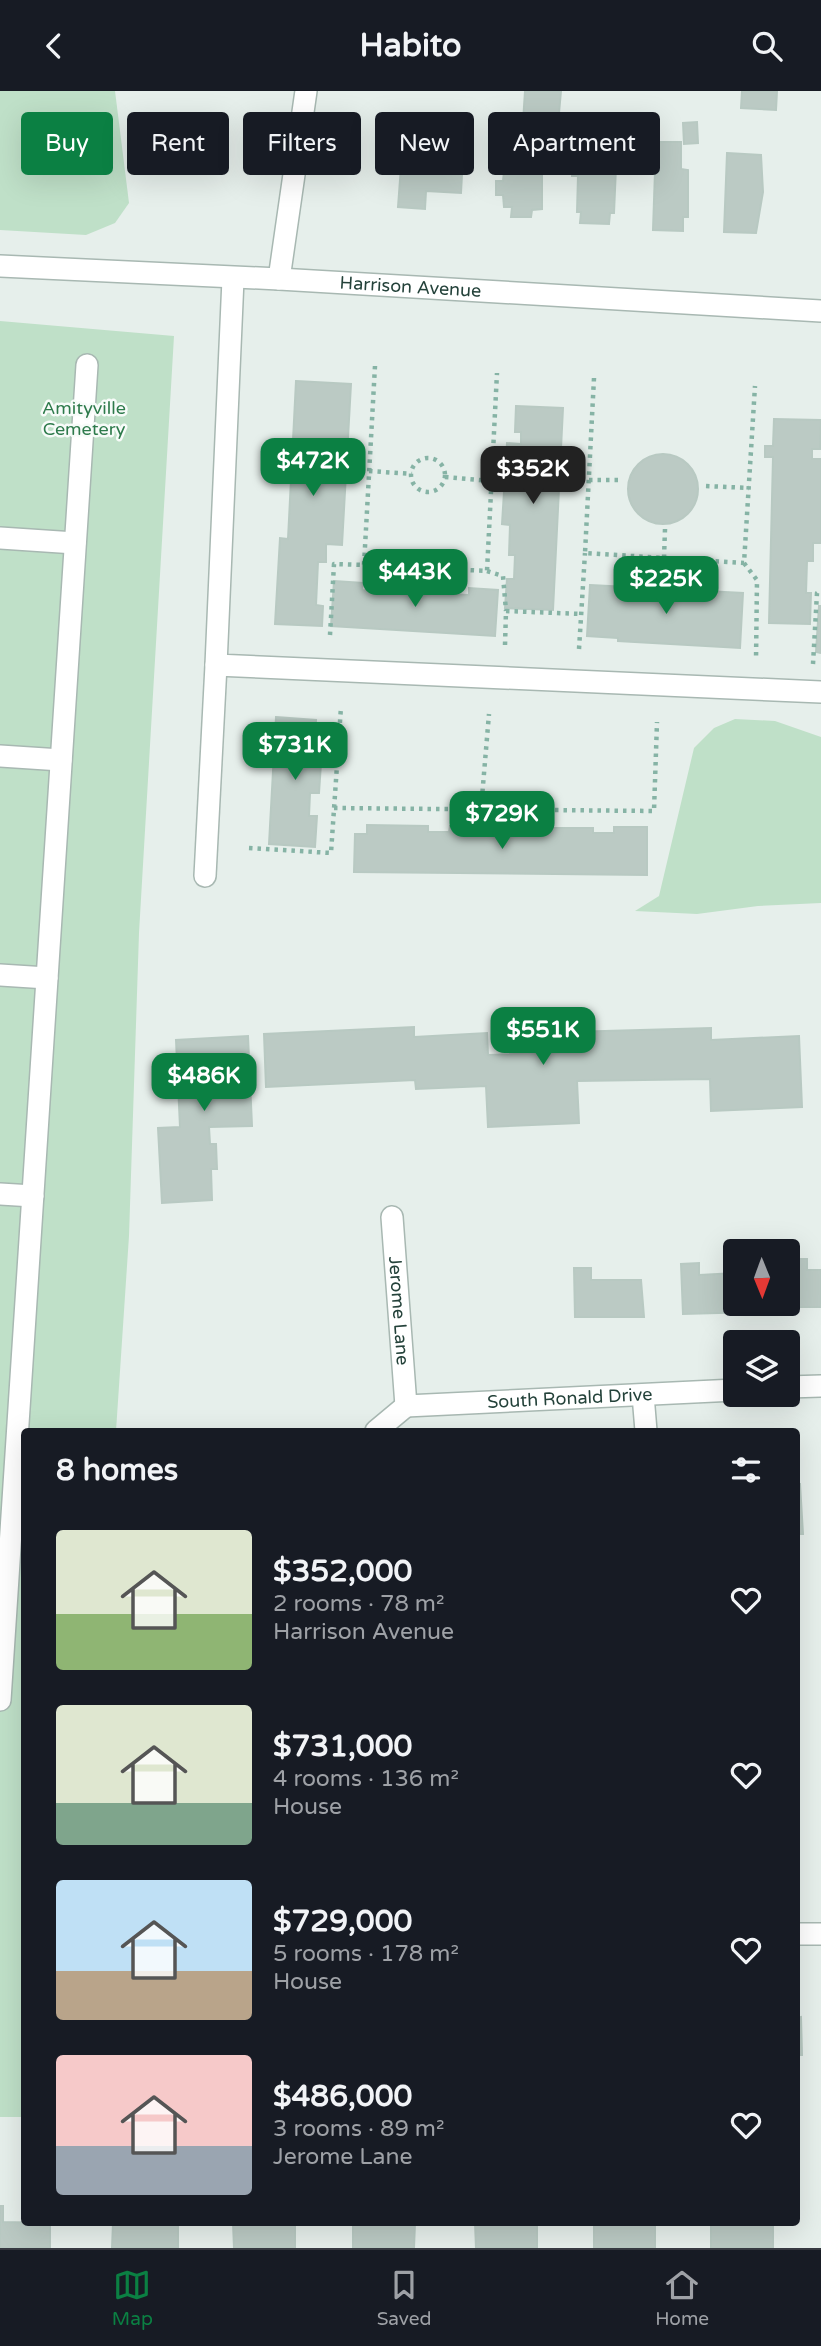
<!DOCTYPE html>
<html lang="en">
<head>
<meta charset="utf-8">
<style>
  body { margin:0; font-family:"Varela Round",sans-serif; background:#242831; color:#f1f3f6; height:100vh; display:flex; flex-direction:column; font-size:26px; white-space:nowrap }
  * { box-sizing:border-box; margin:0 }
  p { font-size:23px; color:#9ea1a6 }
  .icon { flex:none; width:38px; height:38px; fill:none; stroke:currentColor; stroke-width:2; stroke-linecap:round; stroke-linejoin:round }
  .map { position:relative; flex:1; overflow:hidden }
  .drawer { position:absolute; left:21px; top:1337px; width:779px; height:798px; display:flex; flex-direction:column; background:#171b24; border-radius:7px; box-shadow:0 7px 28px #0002 }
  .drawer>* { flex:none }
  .hud { position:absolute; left:21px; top:21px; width:780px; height:63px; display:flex; gap:14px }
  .needle { width:46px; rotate:179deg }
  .fabs { position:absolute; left:723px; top:1148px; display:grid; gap:14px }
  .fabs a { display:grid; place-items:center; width:77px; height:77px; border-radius:7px; background:#171b24; box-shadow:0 7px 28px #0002; font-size:35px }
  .price { position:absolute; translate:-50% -60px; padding:0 16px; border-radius:14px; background:#0b8043; color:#fff; font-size:23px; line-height:46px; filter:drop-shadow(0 2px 4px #0008) }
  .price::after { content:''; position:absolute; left:50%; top:42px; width:21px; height:16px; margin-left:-10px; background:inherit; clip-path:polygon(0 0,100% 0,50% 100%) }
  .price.current { background:#222; color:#fff }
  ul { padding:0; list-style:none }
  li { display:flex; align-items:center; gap:21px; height:175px; padding:0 35px }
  li span { display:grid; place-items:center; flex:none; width:196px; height:140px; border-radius:7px; color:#555 }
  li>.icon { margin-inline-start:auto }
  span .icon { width:84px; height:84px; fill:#fffc; stroke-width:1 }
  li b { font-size:30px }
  h2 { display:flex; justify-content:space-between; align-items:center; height:84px; padding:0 35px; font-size:30px }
  .chip { padding:0 24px; border-radius:7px; background:#171b24; box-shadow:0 7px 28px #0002; font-size:24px; line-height:63px }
  .chip.current { background:#0b8043; color:#fff }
  header { display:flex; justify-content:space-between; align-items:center; height:91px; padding:0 35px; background:#171b24; font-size:32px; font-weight:700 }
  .tabs { display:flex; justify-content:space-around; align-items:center; height:98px; border-top:2px solid #363941; background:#171b24; font-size:19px; color:#9ea1a6 }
  .tabs a { display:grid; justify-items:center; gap:4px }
  .tabs .current { color:#0b8043 }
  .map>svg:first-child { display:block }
</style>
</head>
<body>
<header><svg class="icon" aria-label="back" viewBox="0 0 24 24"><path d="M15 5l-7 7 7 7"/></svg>Habito<svg class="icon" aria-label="search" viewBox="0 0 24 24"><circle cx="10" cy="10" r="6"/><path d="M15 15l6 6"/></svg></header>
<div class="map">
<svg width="821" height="2157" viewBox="0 0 821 2157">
  <rect width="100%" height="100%" fill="#e6efeb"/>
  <g fill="#bfe0c8">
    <polygon points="0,0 115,0 129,112 115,132 86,144 0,139"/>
    <polygon points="0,230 174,245 139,842 129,1145 116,1340 24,1340 24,2026 0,2026"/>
    <polygon points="735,628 775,630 821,646 821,812 758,815 697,823 635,820 659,805 694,657 714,637"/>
  </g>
  <g fill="#bbcac4" stroke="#b8c9c2" stroke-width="2">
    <polygon points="525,0 561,0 558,33 523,31"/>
    <polygon points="742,0 777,0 776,19 741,17"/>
    <polygon points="697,31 698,52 684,53 683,32"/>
    <polygon points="436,47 454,48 453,65 463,65 461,102 426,100 425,118 398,116 402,62 435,64"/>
    <polygon points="656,51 681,51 681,78 688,79 688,126 683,126 683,140 653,139"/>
    <polygon points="574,56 613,58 612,75 616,76 614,122 610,122 609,133 580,132 581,121 577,121 578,85 572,85"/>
    <polygon points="506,61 516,61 516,68 531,68 531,78 542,78 542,118 532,119 531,126 511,126 512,116 504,116 503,104 496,104 496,90 503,90"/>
    <polygon points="727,62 761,64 763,101 756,142 724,141"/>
    <polygon points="296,290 351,293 342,454 326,453 326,471 318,471 316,514 323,515 322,535 275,533 280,447 288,448"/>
    <polygon points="516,315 563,317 553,519 505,517 507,488 514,488 515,464 509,464 510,434 502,433 507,352 521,353 521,341 515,341"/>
    <polygon points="774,328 821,329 820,358 812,358 812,368 821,368 821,452 813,452 813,470 807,470 806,502 811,502 810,533 769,532 773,366 765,366 765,355 773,355"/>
    <circle cx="663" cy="398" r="35"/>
    <polygon points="334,490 363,492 362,499 385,500 385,492 447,496 446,503 469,504 469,497 498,499 495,545 331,535"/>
    <polygon points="590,494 743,502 740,557 618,550 618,547 587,545"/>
    <polygon points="819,515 821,515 821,562 816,561"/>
    <polygon points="276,626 316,629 315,642 323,642 319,702 310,702 309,725 317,725 315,756 269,753"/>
    <polygon points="367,734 428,735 428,741 449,741 450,735 511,736 511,742 532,743 532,737 593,737 593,742 614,742 614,736 647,736 647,784 354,781 355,743 367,743"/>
    <polygon points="414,936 414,946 487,942 488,964 571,961 570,941 711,937 711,949 799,945 802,1016 711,1020 710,988 577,990 579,1032 488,1036 486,995 416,998 415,989 266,996 264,943"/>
    <polygon points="248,945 252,1035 209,1036 210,1053 216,1053 217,1078 211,1078 212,1109 162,1112 158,1037 180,1036 176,949"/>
    <polygon points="790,1168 807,1168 807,1179 821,1179 821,1216 791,1216"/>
    <polygon points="699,1172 699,1184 735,1182 735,1213 754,1213 754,1221 683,1223 681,1173"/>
    <polygon points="574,1177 591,1177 591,1189 641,1189 644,1226 575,1226"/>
    <polygon points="796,1393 800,1393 803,1443 796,1443"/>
    <polygon points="801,1926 802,1964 796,1964 796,1927"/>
    <polygon points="0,2115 3,2115 3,2131 50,2132 50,2157 0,2157"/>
    <polygon points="113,2132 178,2132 178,2157 112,2157"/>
    <polygon points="233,2132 295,2132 295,2157 234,2157"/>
    <polygon points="353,2132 415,2132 414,2157 353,2157"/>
    <polygon points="475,2132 537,2132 537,2157 476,2157"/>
    <rect x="594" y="2132" width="61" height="25"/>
    <rect x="711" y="2132" width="62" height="25"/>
  </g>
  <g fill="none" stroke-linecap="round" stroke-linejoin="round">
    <g stroke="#a8b8b2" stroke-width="24">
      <g id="minor">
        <path id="s1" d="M0,175L279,188L821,220"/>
        <polyline points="233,188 216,574 821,601"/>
        <polyline points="279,188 306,0"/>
        <polyline points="0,447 75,452"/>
        <polyline points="0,665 61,669"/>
        <polyline points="205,785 216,574"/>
        <polyline points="0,884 47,887"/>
        <polyline points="0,1103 33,1105"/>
        <path id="s2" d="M392,1126L406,1315"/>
        <polyline points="788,1296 821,1295"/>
        <polyline points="643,1304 646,1340"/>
        <path id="s3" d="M406,1315L735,1299"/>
        <polyline points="376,1340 406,1315"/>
        <polyline points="0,1609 87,274"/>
        <polyline points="796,1843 821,1843"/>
      </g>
    </g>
    <g stroke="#86b3a5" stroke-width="4.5" stroke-dasharray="3.5 5" stroke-linecap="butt">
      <polyline points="375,275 364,474 487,480 497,282"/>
      <polyline points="594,287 585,462 744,472 755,295"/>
      <circle cx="428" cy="384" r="17"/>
      <polyline points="369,380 412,383"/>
      <polyline points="445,386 492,390"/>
      <polyline points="589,389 622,389"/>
      <polyline points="706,395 749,397"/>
      <polyline points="664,467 665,438"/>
      <polyline points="744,472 757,489 756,569"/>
      <polyline points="487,480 503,485 506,520"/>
      <polyline points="330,544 334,473 364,474"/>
      <polyline points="505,554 506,520 582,523"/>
      <polyline points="579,558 585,462"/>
      <polyline points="813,573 817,502 821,499"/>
      <polyline points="334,717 654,720 657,631"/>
      <polyline points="481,718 489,623"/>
      <polyline points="249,757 331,762 341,616"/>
    </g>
    <use href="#minor" stroke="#fff" stroke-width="21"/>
  </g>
  <g text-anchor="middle" stroke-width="5" stroke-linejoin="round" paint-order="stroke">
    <g font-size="18" fill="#24423a" stroke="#f7fbf9">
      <text dy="6" stroke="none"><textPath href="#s1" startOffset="411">Harrison Avenue</textPath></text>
      <text dy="6" stroke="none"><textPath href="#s2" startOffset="94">Jerome Lane</textPath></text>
      <text dy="6" stroke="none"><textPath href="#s3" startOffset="164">South Ronald Drive</textPath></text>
    </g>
    <g font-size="18" fill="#2d7a4b" stroke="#f7fbf9">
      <text x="84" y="323">Amityville<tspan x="84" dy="21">Cemetery</tspan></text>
    </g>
  </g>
</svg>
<div class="fabs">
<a><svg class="needle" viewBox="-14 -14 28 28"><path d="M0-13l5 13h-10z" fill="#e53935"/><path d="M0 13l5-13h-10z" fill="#9ea1a6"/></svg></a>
<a><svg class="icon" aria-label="layers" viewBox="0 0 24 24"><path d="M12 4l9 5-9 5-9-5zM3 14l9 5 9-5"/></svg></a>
</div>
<b class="price" style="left:313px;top:407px">$472K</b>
<b class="price current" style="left:533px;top:415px">$352K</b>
<b class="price" style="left:415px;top:518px">$443K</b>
<b class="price" style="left:666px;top:525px">$225K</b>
<b class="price" style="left:295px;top:691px">$731K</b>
<b class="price" style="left:502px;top:760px">$729K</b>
<b class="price" style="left:543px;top:976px">$551K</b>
<b class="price" style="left:204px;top:1022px">$486K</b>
<div class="hud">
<a class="chip current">Buy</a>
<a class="chip">Rent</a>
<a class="chip">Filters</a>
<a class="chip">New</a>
<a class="chip">Apartment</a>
</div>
<section class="drawer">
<h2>8 homes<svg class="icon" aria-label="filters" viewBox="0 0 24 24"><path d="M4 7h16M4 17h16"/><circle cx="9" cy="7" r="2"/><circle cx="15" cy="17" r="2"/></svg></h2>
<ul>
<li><span style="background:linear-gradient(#dfe7d0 60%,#8fb573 0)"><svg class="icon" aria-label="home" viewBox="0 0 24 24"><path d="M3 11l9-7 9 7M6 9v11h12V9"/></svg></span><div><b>$352,000</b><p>2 rooms · 78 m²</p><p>Harrison Avenue</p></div><svg class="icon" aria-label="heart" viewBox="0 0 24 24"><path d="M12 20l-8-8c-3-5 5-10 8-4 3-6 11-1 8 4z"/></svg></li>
<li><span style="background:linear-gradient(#dfe7d0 70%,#7fa58c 0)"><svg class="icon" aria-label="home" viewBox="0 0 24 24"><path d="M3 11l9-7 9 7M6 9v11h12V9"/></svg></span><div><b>$731,000</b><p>4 rooms · 136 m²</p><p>House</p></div><svg class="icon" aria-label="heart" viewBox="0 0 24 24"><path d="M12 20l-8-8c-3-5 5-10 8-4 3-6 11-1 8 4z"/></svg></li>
<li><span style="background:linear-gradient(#bfe0f5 65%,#b9a48a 0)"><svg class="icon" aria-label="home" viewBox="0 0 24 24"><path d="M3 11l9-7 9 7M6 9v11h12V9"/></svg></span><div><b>$729,000</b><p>5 rooms · 178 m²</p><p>House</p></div><svg class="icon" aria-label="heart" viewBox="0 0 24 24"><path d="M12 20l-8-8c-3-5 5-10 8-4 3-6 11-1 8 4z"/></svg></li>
<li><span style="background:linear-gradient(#f6c9c9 65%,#9aa5b1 0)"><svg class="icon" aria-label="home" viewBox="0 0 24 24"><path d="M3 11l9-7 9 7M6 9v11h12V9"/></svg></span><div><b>$486,000</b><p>3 rooms · 89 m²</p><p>Jerome Lane</p></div><svg class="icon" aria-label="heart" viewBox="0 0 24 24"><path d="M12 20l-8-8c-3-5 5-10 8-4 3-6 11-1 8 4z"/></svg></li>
</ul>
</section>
</div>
<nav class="tabs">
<a class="current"><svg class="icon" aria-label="map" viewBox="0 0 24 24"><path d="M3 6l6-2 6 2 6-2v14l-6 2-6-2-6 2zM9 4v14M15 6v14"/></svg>Map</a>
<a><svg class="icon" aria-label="saved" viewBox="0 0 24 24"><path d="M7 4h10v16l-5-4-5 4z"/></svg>Saved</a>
<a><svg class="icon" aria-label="home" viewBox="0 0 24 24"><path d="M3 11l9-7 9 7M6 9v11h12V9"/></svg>Home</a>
</nav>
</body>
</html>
